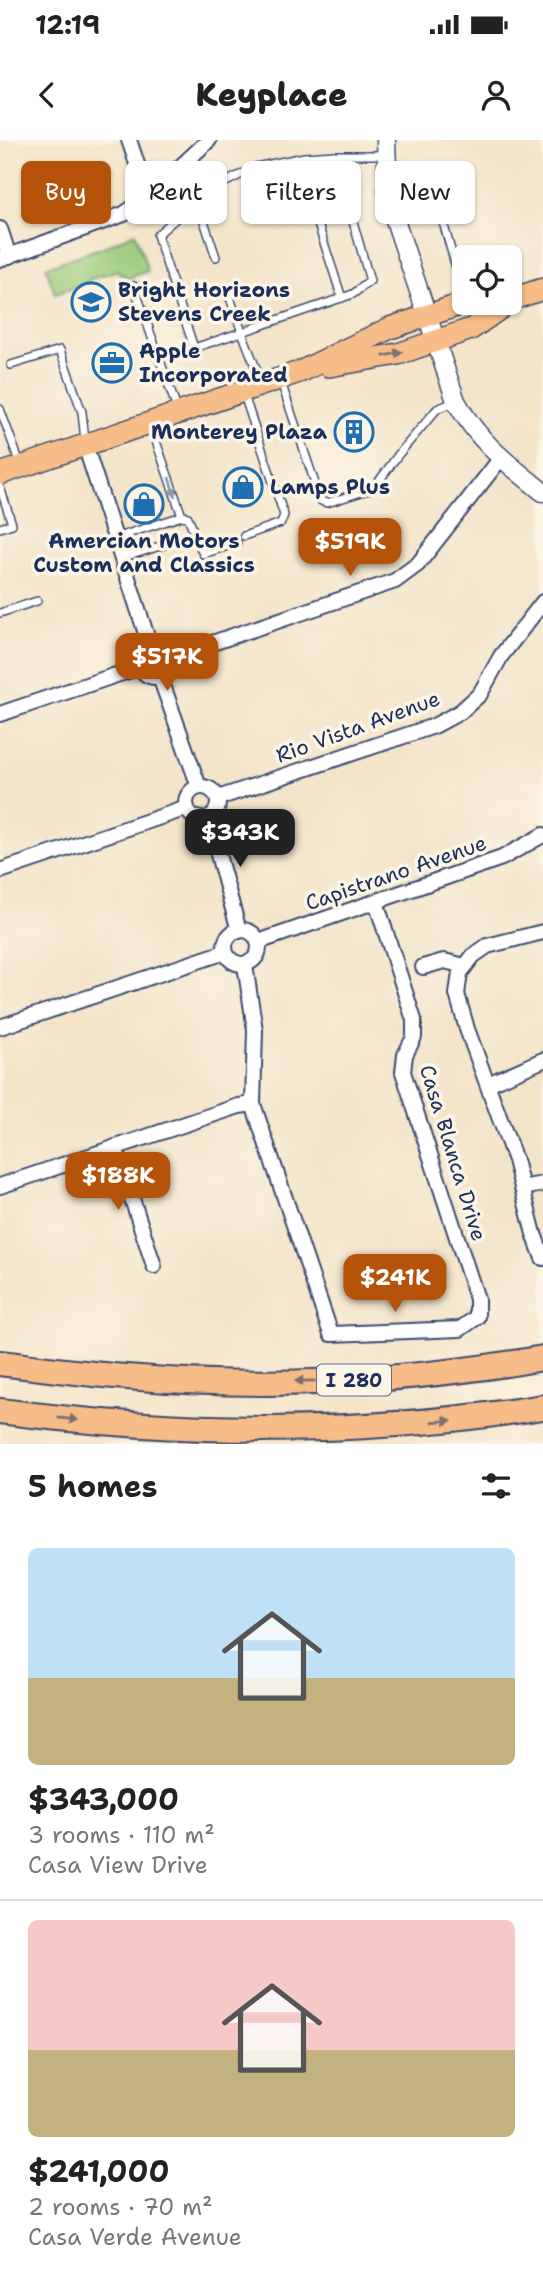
<!DOCTYPE html>
<html lang="en">
<head>
<meta charset="utf-8">
<style>
  body { margin:0; font-family:"Shantell Sans",sans-serif; background:#f2f2f2; color:#222; height:100vh; display:flex; flex-direction:column; font-size:26px; white-space:nowrap }
  * { box-sizing:border-box; margin:0 }
  p { font-size:23px; color:#767676 }
  .icon { flex:none; width:38px; height:38px; fill:none; stroke:currentColor; stroke-width:2; stroke-linecap:round; stroke-linejoin:round }
  .map { position:relative; height:1304px; overflow:hidden }
  .side { display:flex; flex-direction:column; background:#fff; flex:1 }
  .side>* { flex:none }
  .top-card { position:absolute; left:21px; top:21px; width:502px; height:63px; display:flex; gap:14px }
  .tools { position:absolute; left:452px; top:105px; display:grid; gap:14px }
  .tools a { display:grid; place-items:center; width:70px; height:70px; border-radius:10px; background:#fff; box-shadow:0 2px 5px #0004; font-size:35px }
  .price { position:absolute; translate:-50% -60px; padding:0 16px; border-radius:14px; background:#b45309; color:#fff; font-size:23px; line-height:46px; filter:drop-shadow(0 2px 4px #0008) }
  .price::after { content:''; position:absolute; left:50%; top:42px; width:21px; height:16px; margin-left:-10px; background:inherit; clip-path:polygon(0 0,100% 0,50% 100%) }
  .price.current { background:#222; color:#fff }
  ul { padding:0; list-style:none }
  li { display:grid; align-content:center; gap:14px; height:371px; padding:0 28px }
  li+li { border-top:2px solid #e0e0e0 }
  li span { display:grid; place-items:center; height:217px; border-radius:10px; color:#555 }
  li>.icon { margin-inline-start:auto }
  span .icon { width:126px; height:126px; fill:#fffc; stroke-width:1 }
  li b { font-size:30px }
  h2 { display:flex; justify-content:space-between; align-items:center; height:84px; padding:0 28px; font-size:30px }
  .chip { padding:0 24px; border-radius:10px; background:#fff; box-shadow:0 2px 5px #0004; font-size:24px; line-height:63px }
  .chip.current { background:#b45309; color:#fff }
  .status { display:flex; justify-content:space-between; align-items:center; height:49px; padding:0 35px; background:#fff; direction:ltr }
  .status svg { height:19px; fill:currentColor }
  header { display:flex; justify-content:space-between; align-items:center; height:91px; padding:0 28px; background:#fff; font-size:32px; font-weight:800 }
  .map>svg:first-child { display:block }
</style>
</head>
<body>
<div class="status"><b>12:19</b><svg viewBox="0 0 49 12"><path d="M0 12V9h3v3zM5 12V6h3v6zM10 12V3h3v9zM15 12V0h3v12zM26 1h20v11H26zM47 4h2v5h-2z"/></svg></div>
<header><svg class="icon" aria-label="back" viewBox="0 0 24 24"><path d="M15 5l-7 7 7 7"/></svg>Keyplace<svg class="icon" aria-label="person" viewBox="0 0 24 24"><circle cx="12" cy="8" r="4"/><path d="M4 21q1-7 8-7t8 7"/></svg></header>
<div class="map">
<svg width="543" height="1304" viewBox="0 0 543 1304">
  <rect width="100%" height="100%" fill="#fcf5e5"/>
  <filter id="ink" filterUnits="userSpaceOnUse"><feTurbulence type="fractalNoise" baseFrequency=".0143" numOctaves="2"/><feDisplacementMap in="SourceGraphic" scale="14" xChannelSelector="R" yChannelSelector="G"/><feConvolveMatrix kernelMatrix="1 2 1 2 8 2 1 2 1" color-interpolation-filters="sRGB"/></filter>
  <filter id="wash" filterUnits="userSpaceOnUse"><feTurbulence type="fractalNoise" baseFrequency=".00686" numOctaves="4" result="noise"/><feDisplacementMap in="SourceGraphic" scale="28" xChannelSelector="R" yChannelSelector="G"/><feGaussianBlur stdDeviation="1.57" result="paint"/><feColorMatrix in="noise" values="0 0 0 0 0 0 0 0 0 0 0 0 0 0 0 0 0 1.4 0 .05"/><feComposite in="paint" operator="in"/></filter>
  <g filter="url(#wash)">
    <rect width="100%" height="100%" fill="#f4e4c9"/>
    <polygon fill="#9acb7a" stroke="#5a7d6c" stroke-width="2" points="135,93 148,131 126,139 124,134 120,135 118,130 88,140 88,143 55,154 46,127 106,106"/>
  </g>
  <g filter="url(#ink)">
    <g fill="none" stroke-linecap="round" stroke-linejoin="round">
      <g stroke="#3c4a6e" stroke-width="10">
        <g id="service">
          <polyline points="334,15 386,15"/>
          <polyline points="320,16 314,51 313,69 342,158"/>
          <polyline points="197,60 216,117"/>
          <polyline points="393,70 436,58 464,155"/>
          <polyline points="134,146 177,269"/>
          <polyline points="229,155 242,192 194,208 157,95 206,52 256,27 304,17 334,15 370,141 353,154 242,192 261,241"/>
          <polyline points="11,225 60,210 82,272 85,301"/>
          <polyline points="280,239 321,361 327,363 374,348 398,315 437,269 454,262"/>
          <polyline points="243,252 284,375 281,383 244,396"/>
          <polyline points="0,269 21,326"/>
          <polyline points="0,347 12,384 0,388"/>
          <polyline points="182,376 188,377 195,395"/>
          <polyline points="115,398 182,376 150,284"/>
          <polyline points="122,418 195,395 203,414 237,403"/>
          <polyline points="0,473 37,461"/>
        </g>
      </g>
      <g stroke="#3c4a6e" stroke-width="18">
        <g id="minor">
          <polyline points="129,0 148,57"/>
          <polyline points="0,89 9,116"/>
          <polyline points="0,119 124,74 148,57 209,0"/>
          <polyline points="85,305 150,506"/>
          <circle cx="155" cy="521" r="16"/>
          <polyline points="171,517 395,441 418,424 501,318"/>
          <polyline points="160,537 199,647"/>
          <polyline points="0,574 140,527"/>
          <circle cx="202" cy="663" r="16"/>
          <polyline points="218,658 434,586 460,572 480,554 501,516 543,462"/>
          <polyline points="208,678 239,791"/>
          <polyline points="0,731 187,668"/>
          <circle cx="242" cy="807" r="17"/>
          <polyline points="543,792 487,806 473,816 460,833 457,854 467,889 515,1020 534,1094 543,1118"/>
          <polyline points="258,802 502,718 543,695"/>
          <polyline points="245,825 255,890 253,964 331,1194 460,1189 477,1177 477,1159 403,932 405,915 414,897 414,880 376,762"/>
          <polyline points="423,827 444,821 465,826"/>
          <polyline points="0,887 225,812"/>
          <polyline points="488,944 543,920"/>
          <polyline points="115,1007 154,1126"/>
          <polyline points="0,1046 239,966 253,964"/>
          <polyline points="522,1048 543,1044"/>
        </g>
      </g>
      <g stroke="#3c4a6e" stroke-width="21">
        <path id="tertiary" d="M386,0L388,54L394,77L456,261C478,302 507,323 543,352"/>
      </g>
      <g stroke="#3c4a6e" stroke-width="24">
        <g id="primary">
          <polyline points="509,160 543,149"/>
          <polyline points="329,226 398,214 471,189 508,163"/>
          <polyline points="0,334 302,231 390,188 462,164 479,163"/>
        </g>
      </g>
      <g stroke="#3c4a6e" stroke-width="28">
        <g id="motorway">
          <path d="M0,1223C42,1228 85,1234 127,1237C265,1249 407,1242 543,1218"/>
          <path d="M0,1271C184,1295 359,1296 543,1267"/>
        </g>
      </g>
      <use href="#service" stroke="#fff" stroke-width="7"/>
      <use href="#minor" stroke="#fff" stroke-width="14"/>
      <use href="#tertiary" stroke="#fff" stroke-width="18"/>
      <use href="#primary" stroke="#f7bd88" stroke-width="21"/>
      <use href="#motorway" stroke="#f7bd88" stroke-width="24"/>
    </g>
    <defs><path id="oneway-solid" d="M-6-.8H1V-3.2L6.5 0L1 3.2V.8H-6Z" transform="scale(1.75)"/></defs>
    <g fill="#7e6f71">
      <use href="#oneway-solid" transform="translate(393 214) rotate(-13)"/>
      <use href="#oneway-solid" transform="translate(305 1241) rotate(179)"/>
      <use href="#oneway-solid" transform="translate(68 1279) rotate(6)"/>
      <use href="#oneway-solid" transform="translate(442 1281) rotate(-5)"/>
    </g>
    <use fill="#8d97ae" href="#oneway-solid" transform="translate(172 347) rotate(72)"/>
  </g>
  <defs>
    <g id="school-ring" transform="scale(2.0125)"><circle r="9.5" fill="#fcf5e5" stroke="#1f6fb2" stroke-width="1.5"/><path d="M0-5L7-2L0 1L-7-2ZM-4 1L0 2.5L4 1V4Q0 6-4 4Z" fill="#1f6fb2"/></g>
    <g id="office-ring" transform="scale(2.0125)"><circle r="9.5" fill="#fcf5e5" stroke="#1f6fb2" stroke-width="1.5"/><path d="M-6-3h4V-5.5h4V-3h4V5H-6ZM-1-4.5V-3h2v-1.5ZM-6 0V1H6V0Z" fill="#1f6fb2"/></g>
    <g id="building-ring" transform="scale(2.0125)"><circle r="9.5" fill="#fcf5e5" stroke="#1f6fb2" stroke-width="1.5"/><path d="M-4-6H4V6H1V3H-1V6H-4ZM-2.5-4.3h1.7v1.8h-1.7ZM.8-4.3h1.7v1.8H.8ZM-2.5-1h1.7V.8h-1.7ZM.8-1h1.7V.8H.8Z" fill="#1f6fb2"/></g>
    <g id="shop-ring" transform="scale(2.0125)"><circle r="9.5" fill="#fcf5e5" stroke="#1f6fb2" stroke-width="1.5"/><path d="M-5-2.5h2.3a2.7 3.5 0 0 1 5.4 0H5L5.5 6h-11ZM-1.5-2.5h3a1.5 2.3 0 0 0-3 0Z" fill="#1f6fb2"/></g>
  </defs>
  <g fill-rule="evenodd">
    <use href="#school-ring" x="91" y="162"/>
    <use href="#office-ring" x="112" y="223"/>
    <use href="#building-ring" x="354" y="292"/>
    <use href="#shop-ring" x="243" y="347"/>
    <use href="#shop-ring" x="144" y="364"/>
  </g>
  <g text-anchor="middle" stroke-width="7" stroke-linejoin="round" paint-order="stroke">
    <rect fill="#fcf5e5" stroke="#5e6a86" stroke-width="2" x="317" y="1224.5" width="74" height="31" rx="5"/>
    <g font-size="19" font-weight="bold" fill="#1b2f5e">
      <text x="354" y="1247">I 280</text>
    </g>
    <g font-size="21" font-weight="bold" fill="#1b2f5e" stroke="#fcf5e5" text-anchor="start">
      <text x="118" y="157">Bright Horizons<tspan x="118" dy="24">Stevens Creek</tspan></text>
      <text x="139" y="218">Apple<tspan x="139" dy="24">Incorporated</tspan></text>
      <text x="327" y="299" text-anchor="end">Monterey Plaza</text>
      <text x="270" y="354">Lamps Plus</text>
      <text x="144" y="408" text-anchor="middle">Amercian Motors<tspan x="144" dy="24">Custom and Classics</tspan></text>
    </g>
    <g font-size="21" fill="#1b2f5e" stroke="#fcf5e5">
      <text transform="translate(358 587) rotate(-20)" y="7">Rio Vista Avenue</text>
      <text transform="translate(396 733) rotate(-19)" y="7">Capistrano Avenue</text>
      <text transform="translate(453 1013) rotate(73)" y="7">Casa Blanca Drive</text>
    </g>
  </g>
</svg>
<div class="tools">
<a><svg class="icon" aria-label="locate" viewBox="0 0 24 24"><circle cx="12" cy="12" r="6"/><path d="M12 2v4M12 18v4M2 12h4M18 12h4"/></svg></a>
</div>
<b class="price" style="left:350px;top:438px">$519K</b>
<b class="price" style="left:167px;top:553px">$517K</b>
<b class="price current" style="left:240px;top:729px">$343K</b>
<b class="price" style="left:118px;top:1072px">$188K</b>
<b class="price" style="left:395px;top:1174px">$241K</b>
<div class="top-card">
<a class="chip current">Buy</a>
<a class="chip">Rent</a>
<a class="chip">Filters</a>
<a class="chip">New</a>
</div>
</div>
<section class="side">
<h2>5 homes<svg class="icon" aria-label="filters" viewBox="0 0 24 24"><path d="M4 7h16M4 17h16"/><circle cx="9" cy="7" r="2"/><circle cx="15" cy="17" r="2"/></svg></h2>
<ul>
<li><span style="background:linear-gradient(#bfe0f5 60%,#c2b280 0)"><svg class="icon" aria-label="home" viewBox="0 0 24 24"><path d="M3 11l9-7 9 7M6 9v11h12V9"/></svg></span><div><b>$343,000</b><p>3 rooms · 110 m²</p><p>Casa View Drive</p></div></li>
<li><span style="background:linear-gradient(#f6c9c9 60%,#c2b280 0)"><svg class="icon" aria-label="home" viewBox="0 0 24 24"><path d="M3 11l9-7 9 7M6 9v11h12V9"/></svg></span><div><b>$241,000</b><p>2 rooms · 70 m²</p><p>Casa Verde Avenue</p></div></li>
</ul>
</section>
</body>
</html>
